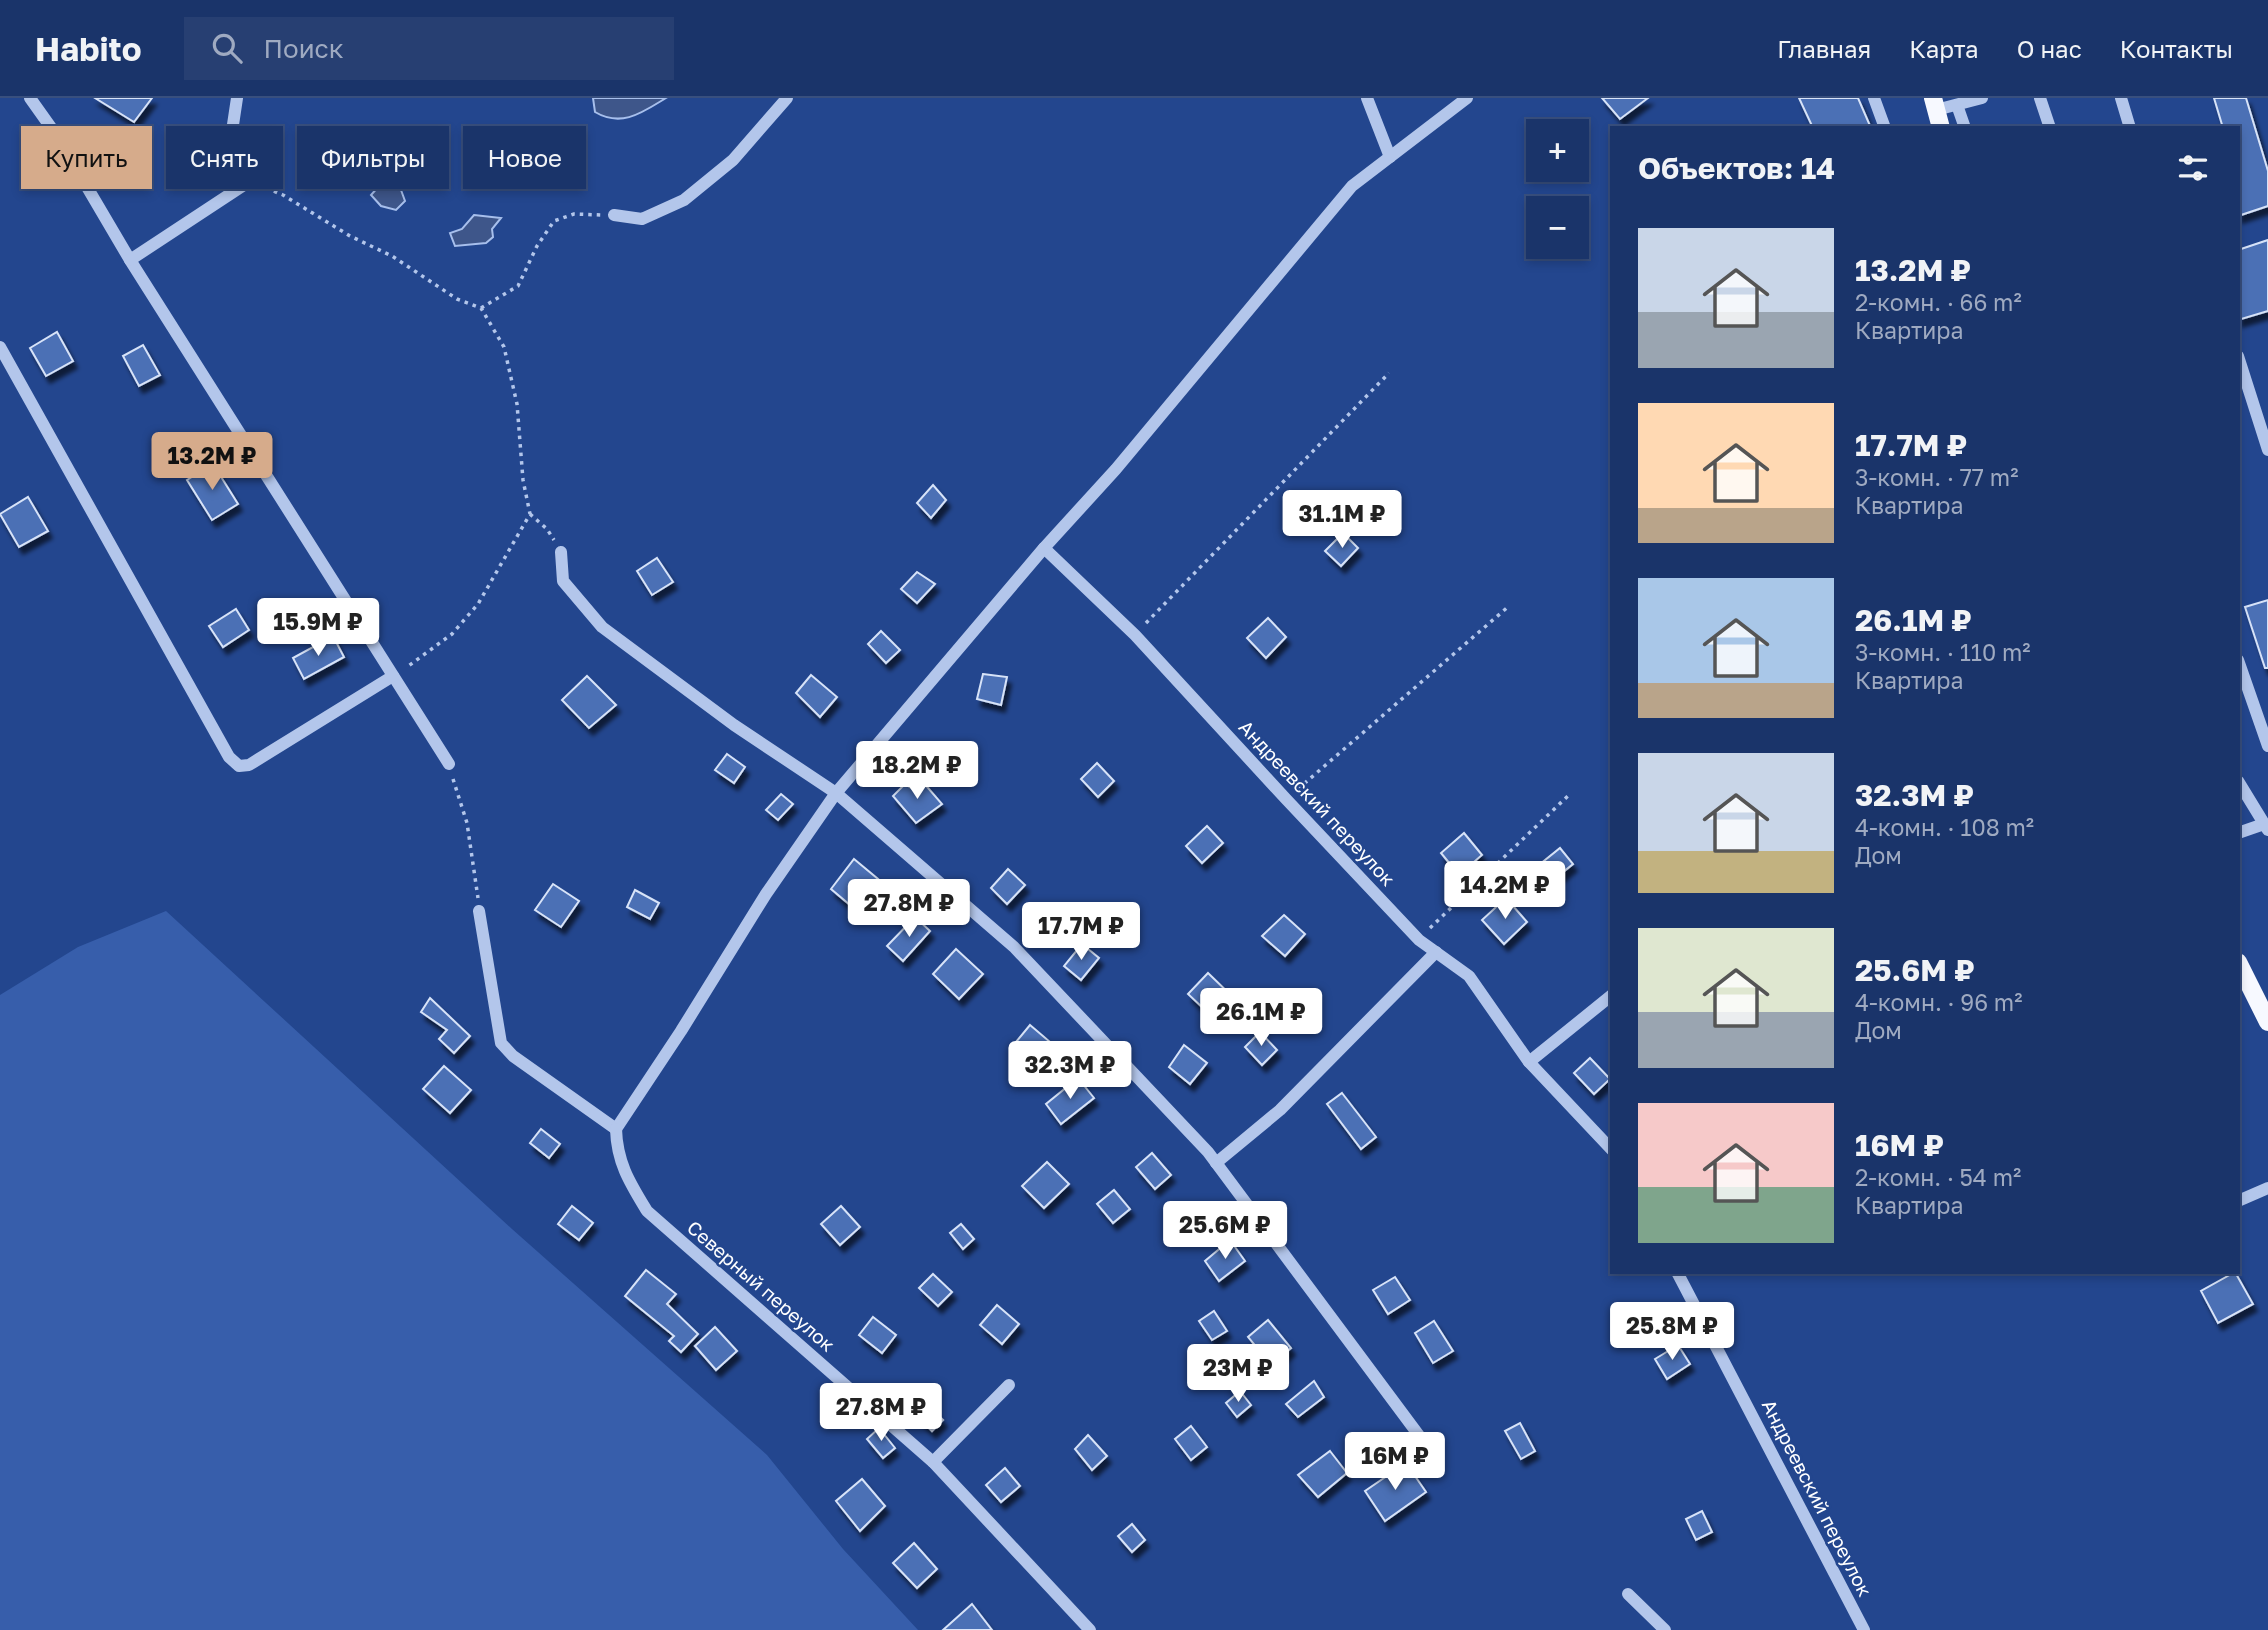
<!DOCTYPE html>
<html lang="ru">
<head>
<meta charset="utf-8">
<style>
  body { margin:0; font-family:"Golos Text",sans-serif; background:#273f72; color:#f1f3f6; height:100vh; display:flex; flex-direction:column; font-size:26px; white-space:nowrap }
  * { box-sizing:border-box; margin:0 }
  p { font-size:23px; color:#9faac1 }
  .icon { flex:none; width:38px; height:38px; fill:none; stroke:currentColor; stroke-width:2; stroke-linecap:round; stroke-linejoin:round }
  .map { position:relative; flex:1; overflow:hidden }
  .side { position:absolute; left:1610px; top:28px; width:630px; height:1148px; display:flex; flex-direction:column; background:#1a346a; border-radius:0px; box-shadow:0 4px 10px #0003,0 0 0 2px #384f7e }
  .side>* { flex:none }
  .banner { position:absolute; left:21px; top:28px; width:665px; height:63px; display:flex; gap:14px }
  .controls { position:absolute; left:1526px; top:21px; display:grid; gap:14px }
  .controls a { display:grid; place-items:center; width:63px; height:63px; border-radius:0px; background:#1a346a; box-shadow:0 4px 10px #0003,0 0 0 2px #384f7e; font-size:35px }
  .price { position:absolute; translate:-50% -60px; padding:0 16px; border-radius:7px; background:#fff; color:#222; font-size:23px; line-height:46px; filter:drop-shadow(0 2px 4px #0008) }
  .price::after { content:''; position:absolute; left:50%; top:42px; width:21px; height:16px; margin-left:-10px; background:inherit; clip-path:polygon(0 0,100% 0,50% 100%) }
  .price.active { background:#d6ab8b; color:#111 }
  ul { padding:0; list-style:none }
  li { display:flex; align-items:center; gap:21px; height:175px; padding:0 28px }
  li span { display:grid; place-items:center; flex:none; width:196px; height:140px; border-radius:0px; color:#555 }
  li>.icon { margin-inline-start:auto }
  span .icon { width:84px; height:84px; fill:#fffc; stroke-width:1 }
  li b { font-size:30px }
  h2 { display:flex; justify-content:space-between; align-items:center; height:84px; padding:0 28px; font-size:30px }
  .pill { padding:0 24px; border-radius:0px; background:#1a346a; box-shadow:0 4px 10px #0003,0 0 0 2px #384f7e; font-size:24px; line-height:63px }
  .pill.active { background:#d6ab8b; color:#111 }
  header { display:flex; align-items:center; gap:42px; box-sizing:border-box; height:98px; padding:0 35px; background:#1a346a; border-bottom:2px solid #384f7e }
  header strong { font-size:33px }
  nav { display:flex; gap:38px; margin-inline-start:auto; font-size:24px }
  .search { width:490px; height:63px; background:#273f72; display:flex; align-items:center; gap:18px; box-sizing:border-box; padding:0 24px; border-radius:0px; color:#9faac1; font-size:26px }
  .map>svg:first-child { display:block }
</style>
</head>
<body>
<header>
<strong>Habito</strong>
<div class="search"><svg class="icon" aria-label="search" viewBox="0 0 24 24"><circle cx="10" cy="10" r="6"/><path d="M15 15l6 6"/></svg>Поиск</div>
<nav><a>Главная</a><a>Карта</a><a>О нас</a><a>Контакты</a></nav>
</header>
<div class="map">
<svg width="2268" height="1532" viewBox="0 0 2268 1532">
  <defs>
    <filter id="shadow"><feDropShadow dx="4" dy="7" stdDeviation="2" flood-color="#0009"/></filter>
  </defs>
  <rect width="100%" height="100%" fill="#23468e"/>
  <polygon fill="#375eab" points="166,813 512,1131 767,1357 843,1451 918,1532 0,1532 0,897 78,849"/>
  <g fill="#3e568a" stroke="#a7bfec" stroke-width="2">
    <path d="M593,0H666C643,14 622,30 595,14Z"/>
    <polygon points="313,34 346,37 356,50 368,52 373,60 395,62 383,81 369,90 357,86 305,45"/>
    <polygon points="392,85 401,92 405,103 396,112 381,108 371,97 379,88"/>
    <polygon points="474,117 501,120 492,131 493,139 486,145 455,148 450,135 462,131"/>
  </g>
  <g fill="#4b6fb5" stroke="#d7e3f8" stroke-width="2" filter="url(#shadow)">
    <polygon points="95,0 152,0 134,24"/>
    <polygon points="1602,0 1648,0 1620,21"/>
    <polygon points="1799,0 1858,0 1871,30 1813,30"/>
    <polygon points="2214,0 2246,0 2268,73 2268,108 2238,118 2238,30 2223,30"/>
    <polygon points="2268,142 2268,213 2238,222 2238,152"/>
    <polygon points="57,234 73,263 46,278 30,250"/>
    <polygon points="143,247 160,277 139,288 123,258"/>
    <polygon points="213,366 238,406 212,422 187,382"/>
    <polygon points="933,387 946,402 931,420 917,405"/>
    <polygon points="28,399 48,433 19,449 0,416"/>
    <polygon points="1343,435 1358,450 1341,468 1325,453"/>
    <polygon points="657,460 673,484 652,497 637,473"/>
    <polygon points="917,474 935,486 917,505 901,491"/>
    <polygon points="2268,502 2268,570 2265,570 2245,509"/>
    <polygon points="236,511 249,532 223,549 209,528"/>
    <polygon points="1268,520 1286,539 1266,560 1247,540"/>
    <polygon points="881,533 900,552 886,565 868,546"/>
    <polygon points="333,538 344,559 304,581 293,560"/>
    <polygon points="983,576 1007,579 1001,607 977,601"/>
    <polygon points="811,577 837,599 820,619 796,595"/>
    <polygon points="587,578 616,607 589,630 562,602"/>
    <polygon points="727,656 745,669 734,685 715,672"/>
    <polygon points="1097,665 1114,683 1098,699 1081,681"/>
    <polygon points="922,683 942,706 916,725 893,698 905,686 914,692"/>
    <polygon points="781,696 793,706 778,722 766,712"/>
    <polygon points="1207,728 1223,745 1202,765 1186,748"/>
    <polygon points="1464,735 1482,757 1459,777 1441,755"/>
    <polygon points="1560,750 1573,766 1552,783 1539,767"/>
    <polygon points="854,761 878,781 856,812 831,791"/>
    <polygon points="1008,771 1025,787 1007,806 991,790"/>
    <polygon points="553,786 579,803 561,829 535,812"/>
    <polygon points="635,792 659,805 650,821 627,809"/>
    <polygon points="1506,800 1527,824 1504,846 1482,822"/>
    <polygon points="1284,817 1305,836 1285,858 1262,838"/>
    <polygon points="915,819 930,833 903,863 887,848"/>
    <polygon points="1082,846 1099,860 1081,882 1064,868"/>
    <polygon points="956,851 983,876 959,901 933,876"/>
    <polygon points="1208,875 1237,903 1218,924 1188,896"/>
    <polygon points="430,900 470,938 454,955 439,941 447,932 421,914"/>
    <polygon points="1030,927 1050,944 1031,966 1011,950"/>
    <polygon points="1260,934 1277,952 1262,967 1245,949"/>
    <polygon points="1184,947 1207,965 1190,986 1169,969"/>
    <polygon points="1590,960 1610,981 1594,996 1574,975"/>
    <polygon points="444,968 471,992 450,1015 423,991"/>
    <polygon points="1078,980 1094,1000 1061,1026 1046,1006"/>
    <polygon points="1342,995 1376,1039 1361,1051 1327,1006"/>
    <polygon points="541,1031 560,1046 549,1060 530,1045"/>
    <polygon points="1152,1055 1171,1077 1155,1091 1136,1069"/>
    <polygon points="1047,1064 1069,1086 1044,1110 1022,1088"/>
    <polygon points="1114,1092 1130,1111 1113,1125 1097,1106"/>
    <polygon points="572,1108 593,1125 579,1142 558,1126"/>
    <polygon points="841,1108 860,1129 840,1147 821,1126"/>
    <polygon points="961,1126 974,1141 963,1151 950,1135"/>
    <polygon points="1230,1142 1245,1163 1219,1183 1205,1163"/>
    <polygon points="646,1172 676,1196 667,1206 698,1236 681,1254 669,1243 674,1238 625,1198"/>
    <polygon points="2235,1174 2253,1206 2218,1225 2201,1193"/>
    <polygon points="933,1176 952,1194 938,1208 919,1190"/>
    <polygon points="1395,1179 1410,1202 1388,1216 1373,1192"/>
    <polygon points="997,1207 1019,1226 1002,1246 980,1227"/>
    <polygon points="1214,1213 1227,1233 1212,1242 1199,1223"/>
    <polygon points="873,1219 896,1237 882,1255 859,1237"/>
    <polygon points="1268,1222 1291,1250 1271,1267 1248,1239"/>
    <polygon points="1434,1223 1453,1253 1433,1265 1415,1235"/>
    <polygon points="715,1229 737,1253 716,1272 695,1248"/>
    <polygon points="1678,1247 1690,1266 1667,1281 1655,1261"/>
    <polygon points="1314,1283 1324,1299 1298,1319 1286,1306"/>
    <polygon points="1240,1293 1251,1307 1237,1319 1226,1305"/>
    <polygon points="930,1309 943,1322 932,1333 919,1320"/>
    <polygon points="1520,1325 1535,1353 1521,1361 1505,1333"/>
    <polygon points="1191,1328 1207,1349 1191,1362 1175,1341"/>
    <polygon points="879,1330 895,1350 883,1360 867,1341"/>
    <polygon points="1088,1337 1107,1358 1092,1372 1075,1351"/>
    <polygon points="1330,1353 1347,1375 1318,1399 1298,1377"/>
    <polygon points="1406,1365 1426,1394 1385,1423 1365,1393"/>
    <polygon points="1005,1370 1020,1388 1001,1404 986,1387"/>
    <polygon points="862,1381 885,1408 860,1433 836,1403"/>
    <polygon points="1702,1413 1712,1434 1696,1442 1686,1421"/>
    <polygon points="1132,1426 1145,1442 1132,1454 1118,1438"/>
    <polygon points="914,1445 937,1471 917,1490 893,1465"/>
    <polygon points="972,1506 992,1532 943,1532"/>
  </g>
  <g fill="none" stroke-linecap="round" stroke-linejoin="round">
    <g stroke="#b3c6eb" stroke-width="3.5" stroke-dasharray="3.5 5" stroke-linecap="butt">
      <polyline points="266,90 283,97 350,138 392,158 457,201 481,210 504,249 517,306 523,382 530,416 478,506 452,536 407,569"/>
      <polyline points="481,210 518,188 537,148 554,123 574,116 601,117"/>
      <polyline points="530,416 547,431 554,442"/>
      <polyline points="1146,525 1389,275"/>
      <polyline points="453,681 467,725 478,800"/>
      <polyline points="1298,691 1509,508"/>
      <polyline points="1430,830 1571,695"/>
    </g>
    <g stroke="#b3c6eb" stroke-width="12">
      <polyline points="30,0 57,38 130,162 449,666"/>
      <polyline points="1367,0 1390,59"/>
      <polyline points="1874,0 1885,30"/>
      <polyline points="2040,0 2050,30"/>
      <polyline points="2121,0 2130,30"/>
      <polyline points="1957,7 1965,30"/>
      <polyline points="1936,12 1982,0"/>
      <polyline points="614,117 642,121 684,102 733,62 787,0"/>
      <polyline points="130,162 253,81 231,40 237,0"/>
      <polyline points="0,249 229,659 239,668 249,667 393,578"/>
      <polyline points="2238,258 2268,352"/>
      <polyline points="1044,450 1135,537 1286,701 1419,842 1469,878 1529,964 1612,1052"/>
      <polyline points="561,454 563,483 602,529 734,627 836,695 1014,849 1208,1054 1435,1359"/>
      <polyline points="2238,562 2268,648"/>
      <polyline points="2238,683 2268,732"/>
      <polyline points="2238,735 2264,726"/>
      <polyline points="479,813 501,945 513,958 616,1031"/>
      <polyline points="1529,964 1612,897"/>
      <polyline points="616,1031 681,933 766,796 836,695 1044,450 1116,371 1352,88 1467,0"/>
      <path d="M616,1031C617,1065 630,1085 647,1113L933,1364L1090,1532"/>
      <polyline points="1216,1065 1280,1012 1436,854"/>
      <polyline points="2238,1103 2268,1090"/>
      <polyline points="1677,1174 1864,1532"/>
      <polyline points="933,1364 1009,1287"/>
      <polyline points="1628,1496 1665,1532"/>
    </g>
    <g stroke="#f7f9ff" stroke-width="18">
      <polyline points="1933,0 1941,30"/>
      <polyline points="2238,864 2268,924"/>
    </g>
  </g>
  <g text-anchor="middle" stroke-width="5" stroke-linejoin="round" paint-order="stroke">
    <g font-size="19" fill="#fff" stroke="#23468e">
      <text transform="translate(1317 705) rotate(47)" y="7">Андреевский переулок</text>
      <text transform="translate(761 1188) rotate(41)" y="7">Северный переулок</text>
      <text transform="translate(1817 1400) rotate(63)" y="7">Андреевский переулок</text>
    </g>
  </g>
</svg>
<div class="controls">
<a>+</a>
<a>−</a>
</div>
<b class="price active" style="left:212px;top:394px">13.2M ₽</b>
<b class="price" style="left:1342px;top:452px">31.1M ₽</b>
<b class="price" style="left:318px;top:560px">15.9M ₽</b>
<b class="price" style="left:917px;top:703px">18.2M ₽</b>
<b class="price" style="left:1505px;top:823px">14.2M ₽</b>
<b class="price" style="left:909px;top:841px">27.8M ₽</b>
<b class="price" style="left:1081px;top:864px">17.7M ₽</b>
<b class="price" style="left:1261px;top:950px">26.1M ₽</b>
<b class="price" style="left:1070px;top:1003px">32.3M ₽</b>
<b class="price" style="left:1225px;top:1163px">25.6M ₽</b>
<b class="price" style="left:1672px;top:1264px">25.8M ₽</b>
<b class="price" style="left:1238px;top:1306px">23M ₽</b>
<b class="price" style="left:881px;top:1345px">27.8M ₽</b>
<b class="price" style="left:1395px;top:1394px">16M ₽</b>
<div class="banner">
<a class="pill active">Купить</a>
<a class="pill">Снять</a>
<a class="pill">Фильтры</a>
<a class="pill">Новое</a>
</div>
<section class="side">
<h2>Объектов: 14<svg class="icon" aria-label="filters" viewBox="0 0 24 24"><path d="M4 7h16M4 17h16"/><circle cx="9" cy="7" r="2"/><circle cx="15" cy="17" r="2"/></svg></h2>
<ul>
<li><span style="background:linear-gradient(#c9d6e8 60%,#9aa5b1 0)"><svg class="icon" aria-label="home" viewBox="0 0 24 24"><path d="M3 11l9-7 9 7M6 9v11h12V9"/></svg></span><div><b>13.2M ₽</b><p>2-комн. · 66 m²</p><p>Квартира</p></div></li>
<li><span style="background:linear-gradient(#ffd9b3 75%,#b9a48a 0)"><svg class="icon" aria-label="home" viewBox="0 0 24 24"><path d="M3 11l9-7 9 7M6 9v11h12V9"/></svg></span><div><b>17.7M ₽</b><p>3-комн. · 77 m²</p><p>Квартира</p></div></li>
<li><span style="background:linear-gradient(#a9c7e8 75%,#b9a48a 0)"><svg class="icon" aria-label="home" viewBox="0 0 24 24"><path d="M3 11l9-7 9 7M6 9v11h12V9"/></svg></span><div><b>26.1M ₽</b><p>3-комн. · 110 m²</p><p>Квартира</p></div></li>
<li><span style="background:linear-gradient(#c9d6e8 70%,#c2b280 0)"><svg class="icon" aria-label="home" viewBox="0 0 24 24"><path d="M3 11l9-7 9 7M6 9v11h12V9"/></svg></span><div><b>32.3M ₽</b><p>4-комн. · 108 m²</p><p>Дом</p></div></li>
<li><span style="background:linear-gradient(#dfe7d0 60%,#9aa5b1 0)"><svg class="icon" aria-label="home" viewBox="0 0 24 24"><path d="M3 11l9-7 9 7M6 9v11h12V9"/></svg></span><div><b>25.6M ₽</b><p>4-комн. · 96 m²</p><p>Дом</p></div></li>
<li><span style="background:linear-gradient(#f6c9c9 60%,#7fa58c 0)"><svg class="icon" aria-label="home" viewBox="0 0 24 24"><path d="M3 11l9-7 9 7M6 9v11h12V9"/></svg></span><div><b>16M ₽</b><p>2-комн. · 54 m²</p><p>Квартира</p></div></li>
</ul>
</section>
</div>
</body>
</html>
